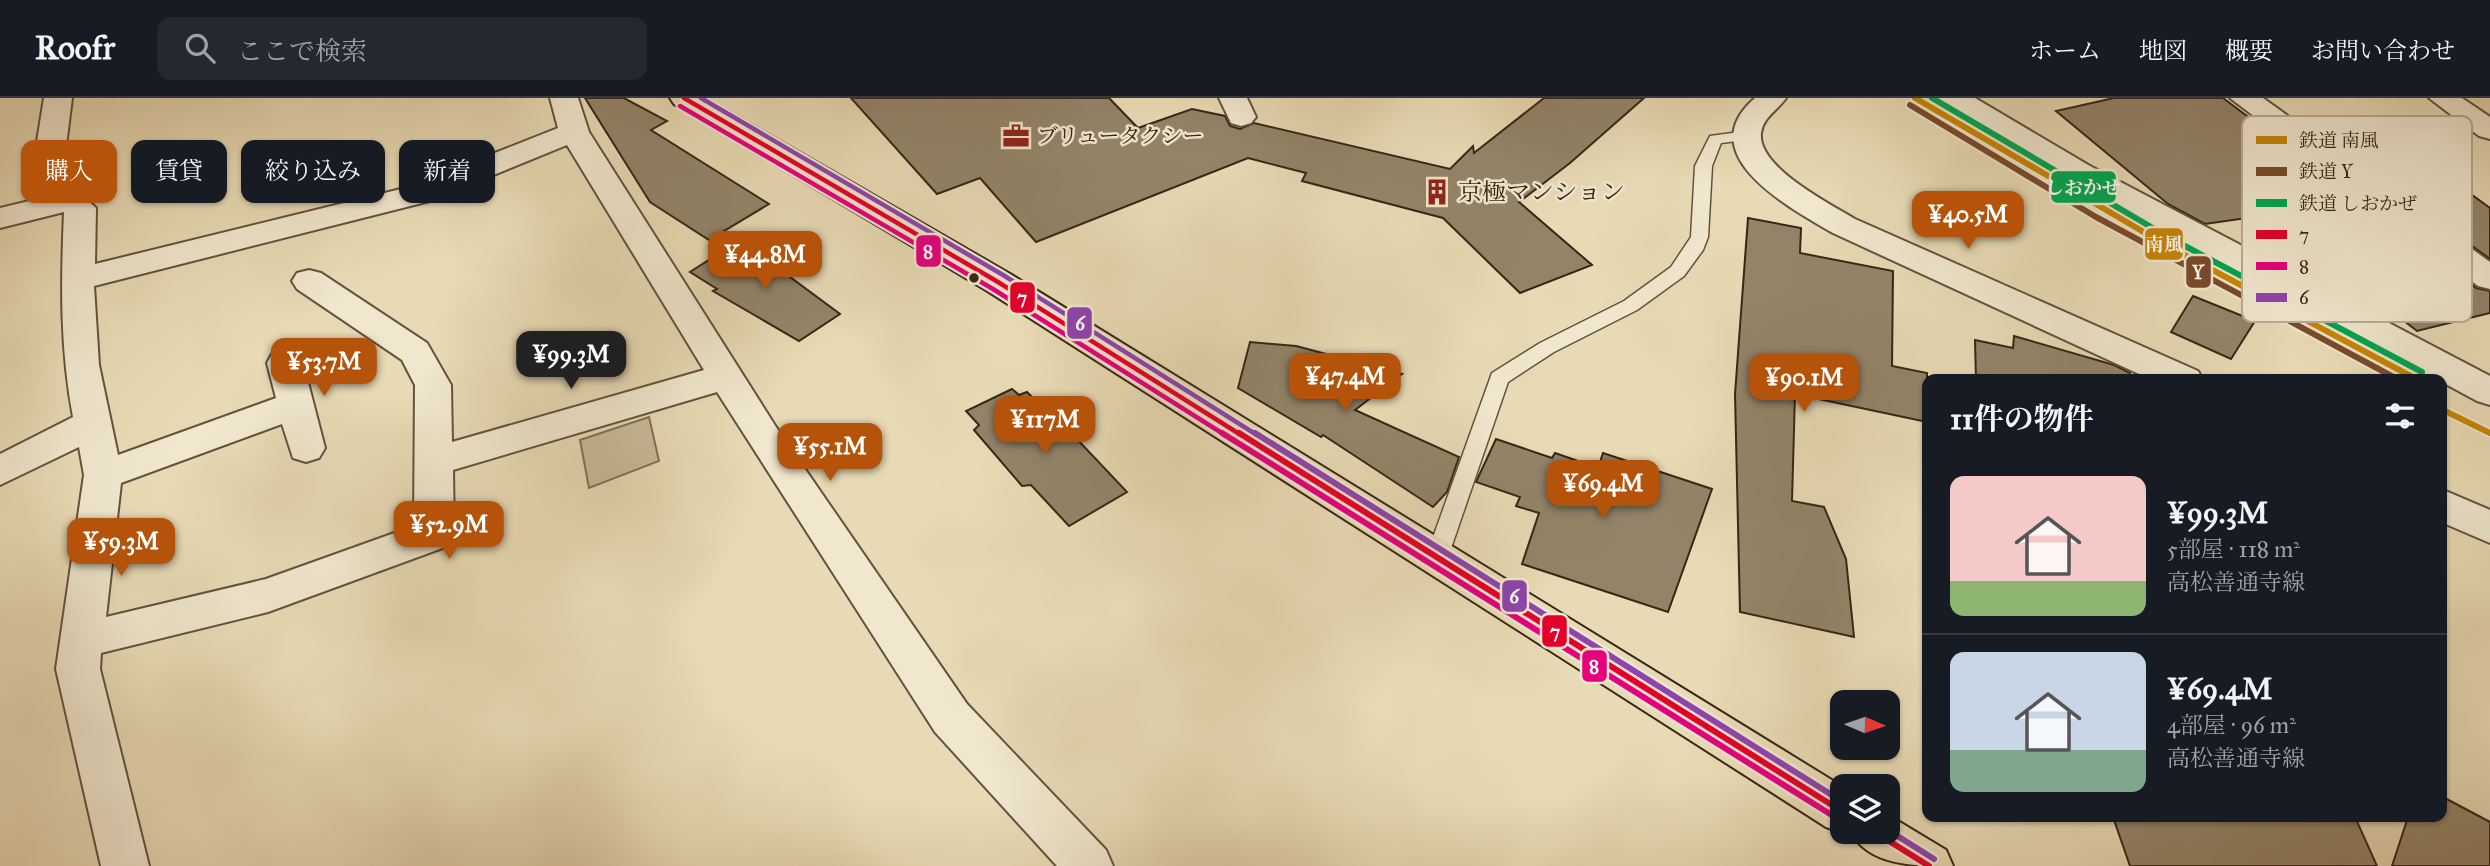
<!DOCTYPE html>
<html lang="ja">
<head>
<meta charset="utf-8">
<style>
  body { margin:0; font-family:"IM FELL Great Primer","Noto Serif JP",serif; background:#242831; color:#f1f3f6; height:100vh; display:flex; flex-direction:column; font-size:26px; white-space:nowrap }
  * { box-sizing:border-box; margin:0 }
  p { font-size:23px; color:#9ea1a6 }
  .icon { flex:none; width:38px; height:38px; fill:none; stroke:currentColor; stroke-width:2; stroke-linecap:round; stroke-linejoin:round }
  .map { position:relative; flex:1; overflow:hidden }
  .sheet { position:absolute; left:1922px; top:276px; width:525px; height:448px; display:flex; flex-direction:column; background:#171b24; border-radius:14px; box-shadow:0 2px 5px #0004 }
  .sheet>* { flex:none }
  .top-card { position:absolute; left:21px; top:42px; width:665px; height:63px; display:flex; gap:14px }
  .needle { width:46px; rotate:92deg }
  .tools { position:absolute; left:1830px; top:592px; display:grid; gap:14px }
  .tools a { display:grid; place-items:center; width:70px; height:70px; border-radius:14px; background:#171b24; box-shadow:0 2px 5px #0004; font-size:35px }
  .price { position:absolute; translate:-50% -60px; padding:0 16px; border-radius:14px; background:#b45309; color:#fff; font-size:23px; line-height:46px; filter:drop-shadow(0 2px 4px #0008) }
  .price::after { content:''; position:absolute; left:50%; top:42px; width:21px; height:16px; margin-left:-10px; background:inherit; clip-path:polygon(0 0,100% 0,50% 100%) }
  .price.selected { background:#222; color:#fff }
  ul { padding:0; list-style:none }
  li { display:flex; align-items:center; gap:21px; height:175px; padding:0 28px }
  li+li { border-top:2px solid #363941 }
  li span { display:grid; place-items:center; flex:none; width:196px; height:140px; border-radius:14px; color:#555 }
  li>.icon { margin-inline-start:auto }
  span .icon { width:84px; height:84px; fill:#fffc; stroke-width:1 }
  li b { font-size:30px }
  h2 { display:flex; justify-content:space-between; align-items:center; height:84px; padding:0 28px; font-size:30px }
  .pill { padding:0 24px; border-radius:14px; background:#171b24; box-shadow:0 2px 5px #0004; font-size:24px; line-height:63px }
  .pill.selected { background:#b45309; color:#fff }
  header { display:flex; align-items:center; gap:42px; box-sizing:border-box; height:98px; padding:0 35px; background:#171b24; border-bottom:2px solid #363941 }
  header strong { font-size:33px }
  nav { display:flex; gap:38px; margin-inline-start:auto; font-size:24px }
  .search { width:490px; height:63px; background:#242831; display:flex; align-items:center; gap:18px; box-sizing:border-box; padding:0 24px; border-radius:14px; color:#9ea1a6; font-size:26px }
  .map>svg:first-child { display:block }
</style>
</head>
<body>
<header>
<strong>Roofr</strong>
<div class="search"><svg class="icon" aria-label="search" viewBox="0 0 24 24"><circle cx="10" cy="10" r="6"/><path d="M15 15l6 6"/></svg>ここで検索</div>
<nav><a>ホーム</a><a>地図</a><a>概要</a><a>お問い合わせ</a></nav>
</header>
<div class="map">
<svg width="2490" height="768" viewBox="0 0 2490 768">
  <rect width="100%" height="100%" fill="#e8dab4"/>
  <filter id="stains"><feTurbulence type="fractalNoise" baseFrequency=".00286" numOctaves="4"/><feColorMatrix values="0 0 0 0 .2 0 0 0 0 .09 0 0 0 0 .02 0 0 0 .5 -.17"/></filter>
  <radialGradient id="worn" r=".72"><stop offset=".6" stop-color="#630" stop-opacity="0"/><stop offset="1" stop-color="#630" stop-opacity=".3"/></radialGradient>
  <polygon fill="#cabb99" stroke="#807058" stroke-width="2" points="649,319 659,363 589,390 580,342"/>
  <g fill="#938469" stroke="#362617" stroke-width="2">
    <polygon points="585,0 624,0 667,23 651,32 769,106 709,142 650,104"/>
    <polygon points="851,0 1109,0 1138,30 1192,11 1225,18 1230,28 1240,31 1254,25 1450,71 1473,48 1474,55 1544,0 1644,0 1570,65 1519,104 1592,167 1520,195 1443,120 1302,83 1306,75 1248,60 1036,144 980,80 937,96"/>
    <polygon points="2114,0 2223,0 2476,190 2490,193 2490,215 2417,233 2267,117 2205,126 2168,106 2056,13"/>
    <polygon points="2411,63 2431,78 2446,78 2490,110 2490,161 2366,71"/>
    <polygon points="1748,120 1801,130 1800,155 1893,173 1892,268 1927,275 1927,324 1795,296 1792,403 1824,409 1846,461 1854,539 1740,514 1735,296"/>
    <polygon points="740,142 840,216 799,243 713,193 717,191 690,174"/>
    <polygon points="2193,198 2255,223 2231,261 2171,234"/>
    <polygon points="2014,238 2114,267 2130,275 2129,282 1976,282 1975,242 2013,250"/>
    <polygon points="1250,244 1296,248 1402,276 1355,312 1459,359 1447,394 1433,409 1323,337 1321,339 1238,290"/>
    <polygon points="1012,291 1019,297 1027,294 1052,320 1058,321 1127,394 1069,428 1031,387 1022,388 974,332 979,327 966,313"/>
    <polygon points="1496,341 1552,360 1555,355 1598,370 1603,355 1712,391 1668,514 1522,466 1539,415 1516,408 1520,399 1476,384"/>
    <polygon points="2441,698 2490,724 2490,768 2392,768 2408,719 2441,719"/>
    <polygon points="2113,719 2355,719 2377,768 2130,768"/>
  </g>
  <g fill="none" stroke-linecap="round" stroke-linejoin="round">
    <g stroke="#62533e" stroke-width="3">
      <polygon id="service" points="1747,33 1755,38 1753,41 1721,45 1712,68 1708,139 1703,152 1684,178 1637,212 1554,254 1508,284 1448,459 1445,465 1437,468 1429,465 1426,459 1492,275 1540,245 1624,203 1671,169 1691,139 1695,68 1710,38"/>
    </g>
    <g stroke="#62533e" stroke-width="4">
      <g id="minor">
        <path d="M44,0H72L65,56L81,96L96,110L95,166L409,89L558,30L550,0H578L589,34L776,329L967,606L1106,752L1113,768H1057L935,634L717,294L453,372L454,437L448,448L268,514L101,555L100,571L149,768H101L56,571L84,377L79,349L0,387V356L73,319C60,250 61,185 64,114L0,130V110L50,98L35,56ZM567,47L704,272L452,344L451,287L427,245L321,175L309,172L297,175L292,183L297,191L402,262L415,287L414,428L266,481L106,519L121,385L282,326L293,360L306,364L319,360L325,350L303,265L298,256L285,253L272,256L267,265L276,300L118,357L99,267L94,188L430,103Z"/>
        <polygon points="1219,0 1247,0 1256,19 1251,25 1241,28 1231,25"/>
        <polygon points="1940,0 1975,0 2090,68 2490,278 2490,307 2477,303 2068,82 1944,6"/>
        <polygon points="2230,0 2263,0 2490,164 2490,191 2478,188"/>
        <polygon points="2429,0 2462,0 2490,19 2490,41 2479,38"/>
      </g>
    </g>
    <g stroke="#62533e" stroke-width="4">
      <g id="tertiary">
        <path d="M1755,0H1786C1778,12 1763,19 1761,35C1757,69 1830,106 1855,121L2198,273L2203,282H2152L1833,135C1788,109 1690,56 1755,0Z"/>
        <polygon points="2441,391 2490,412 2490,445 2441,424"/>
      </g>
    </g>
    <g stroke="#362617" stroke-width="4">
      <g id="primary">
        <polygon points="670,0 705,0 1010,176 1843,689 1843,733 1849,733 1843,735 1826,729 986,192 674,6"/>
        <path d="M1888,717L1946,752L1953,768C1913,768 1869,768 1850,733H1888Z"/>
      </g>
    </g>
    <use href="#service" fill="#f0e7ce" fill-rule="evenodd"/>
    <use href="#minor" fill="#f0e7ce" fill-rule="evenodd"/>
    <use href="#tertiary" fill="#f0e7ce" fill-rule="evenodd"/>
    <use href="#primary" fill="#e8dab4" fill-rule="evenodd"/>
    <g stroke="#f0e7ce" stroke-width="9">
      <polyline id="bus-1-far1" points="684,0 998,184 1241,337"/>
    </g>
    <g stroke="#f0e7ce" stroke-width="11">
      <g id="bus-1">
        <polyline points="1239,335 1843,714"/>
        <polyline points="1873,733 1929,768"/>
      </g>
    </g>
    <g stroke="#f0e7ce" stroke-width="9">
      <polyline id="bus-2-far1" points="680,8 993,191 1225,337"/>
    </g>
    <g stroke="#f0e7ce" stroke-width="11">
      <polyline id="bus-2" points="1222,335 1838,721"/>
    </g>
    <g stroke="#f0e7ce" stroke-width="9">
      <polyline id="bus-3-far1" points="701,0 1003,177 1257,337"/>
    </g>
    <g stroke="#f0e7ce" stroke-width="11">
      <g id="bus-3">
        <polyline points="1255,335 1843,704"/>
        <polyline points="1888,732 1934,761"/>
      </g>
    </g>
    <use href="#bus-1-far1" stroke="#e4002b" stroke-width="4.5"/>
    <use href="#bus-1" stroke="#e4002b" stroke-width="6"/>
    <use href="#bus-2-far1" stroke="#e5007d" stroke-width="4.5"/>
    <use href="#bus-2" stroke="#e5007d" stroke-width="6"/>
    <use href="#bus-3-far1" stroke="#8e44ad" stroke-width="4.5"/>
    <use href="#bus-3" stroke="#8e44ad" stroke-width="6"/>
    <g stroke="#f0e7ce" stroke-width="10">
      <g id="rail-1">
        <polyline points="1915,0 2164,146 2418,282"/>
        <polyline points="2441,311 2490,335"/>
      </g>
    </g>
    <g stroke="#f0e7ce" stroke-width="10">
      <polyline id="rail-2" points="1910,7 2096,119 2399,282"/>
    </g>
    <g stroke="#f0e7ce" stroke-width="10">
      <polyline id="rail-3" points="1932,0 2168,139 2422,274"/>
    </g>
    <use href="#rail-1" stroke="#c78606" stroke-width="6"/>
    <use href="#rail-2" stroke="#7a4b2a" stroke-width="6"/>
    <use href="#rail-3" stroke="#00a651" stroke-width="6"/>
  </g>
  <defs>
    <g id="office-bare" transform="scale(2.1)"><path d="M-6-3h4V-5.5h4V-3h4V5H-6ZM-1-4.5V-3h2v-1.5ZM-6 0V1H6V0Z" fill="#8f2418" stroke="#f0e7ce" stroke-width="2.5" paint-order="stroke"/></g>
    <g id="building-bare" transform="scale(2.1)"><path d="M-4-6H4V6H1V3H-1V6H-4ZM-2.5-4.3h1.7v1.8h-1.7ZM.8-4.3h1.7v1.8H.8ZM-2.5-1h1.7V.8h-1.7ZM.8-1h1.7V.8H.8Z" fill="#8f2418" stroke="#f0e7ce" stroke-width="2.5" paint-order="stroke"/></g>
  </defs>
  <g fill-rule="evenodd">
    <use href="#office-bare" x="1016" y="38"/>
    <use href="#building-bare" x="1437" y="94"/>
  </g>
  <circle fill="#362617" stroke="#f0e7ce" stroke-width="2.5" cx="974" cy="180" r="6"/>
  <g text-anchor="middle" stroke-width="5" stroke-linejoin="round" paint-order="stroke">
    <g font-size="21" fill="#362617" stroke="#f0e7ce" text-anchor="start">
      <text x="1037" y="45">ブリュータクシー</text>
    </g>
    <g font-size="24" fill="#362617" stroke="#f0e7ce" text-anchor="start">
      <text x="1458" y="102">京極マンション</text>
    </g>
  </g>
  <rect x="2242" y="18" width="230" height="206" rx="10" fill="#f0e7ce" stroke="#b8ad97" stroke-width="2"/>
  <rect x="2256" y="38" width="31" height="8" fill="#c78606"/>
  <rect x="2256" y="69" width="31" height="9" fill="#7a4b2a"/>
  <rect x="2256" y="101" width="31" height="8" fill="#00a651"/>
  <rect x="2256" y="132" width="31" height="9" fill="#e4002b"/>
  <rect x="2256" y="164" width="31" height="8" fill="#e5007d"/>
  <rect x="2256" y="195" width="31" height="9" fill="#8e44ad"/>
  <g font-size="19" fill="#362617">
    <text x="2299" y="49">鉄道 南風</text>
    <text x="2299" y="80">鉄道 Y</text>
    <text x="2299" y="112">鉄道 しおかぜ</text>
    <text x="2299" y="143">7</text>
    <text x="2299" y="175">8</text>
    <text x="2299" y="206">6</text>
  </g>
  <g stroke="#f0e7ce" stroke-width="2.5">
    <rect x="2050" y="72" width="67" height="34" rx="7" fill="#00a651"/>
    <rect x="2144" y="129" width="40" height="34" rx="7" fill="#c78606"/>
    <rect x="915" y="136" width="27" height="34" rx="7" fill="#e5007d"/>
    <rect x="2185" y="157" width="27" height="34" rx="7" fill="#7a4b2a"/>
    <rect x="1009" y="183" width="27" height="33" rx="7" fill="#e4002b"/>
    <rect x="1066" y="208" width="27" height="34" rx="7" fill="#8e44ad"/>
    <rect x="1501" y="481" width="27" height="34" rx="7" fill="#8e44ad"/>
    <rect x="1541" y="516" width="27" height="34" rx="7" fill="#e4002b"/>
    <rect x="1581" y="551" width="27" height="34" rx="7" fill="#e5007d"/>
  </g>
  <g font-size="19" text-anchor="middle" font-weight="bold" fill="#fff">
    <text x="2083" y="96">しおかぜ</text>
    <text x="2164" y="153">南風</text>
    <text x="928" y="160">8</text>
    <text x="2198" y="181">Y</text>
    <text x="1022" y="206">7</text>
    <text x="1080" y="232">6</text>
    <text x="1514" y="505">6</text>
    <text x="1555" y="540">7</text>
    <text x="1594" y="575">8</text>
  </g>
  <rect width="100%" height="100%" filter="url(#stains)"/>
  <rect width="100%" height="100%" fill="url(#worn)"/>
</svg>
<div class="tools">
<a><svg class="needle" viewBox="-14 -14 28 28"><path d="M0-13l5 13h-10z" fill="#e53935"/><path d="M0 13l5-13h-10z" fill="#9ea1a6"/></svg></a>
<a><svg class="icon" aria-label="layers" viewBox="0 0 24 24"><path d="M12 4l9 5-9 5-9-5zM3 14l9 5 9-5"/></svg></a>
</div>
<b class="price" style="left:1968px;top:153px">¥40.5M</b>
<b class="price" style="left:765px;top:193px">¥44.8M</b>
<b class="price selected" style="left:571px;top:293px">¥99.3M</b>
<b class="price" style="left:324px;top:300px">¥53.7M</b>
<b class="price" style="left:1345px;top:315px">¥47.4M</b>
<b class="price" style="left:1804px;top:316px">¥90.1M</b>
<b class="price" style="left:1045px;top:358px">¥117M</b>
<b class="price" style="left:830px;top:385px">¥55.1M</b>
<b class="price" style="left:1603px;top:422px">¥69.4M</b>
<b class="price" style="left:449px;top:463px">¥52.9M</b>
<b class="price" style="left:121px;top:480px">¥59.3M</b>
<div class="top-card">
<a class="pill selected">購入</a>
<a class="pill">賃貸</a>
<a class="pill">絞り込み</a>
<a class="pill">新着</a>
</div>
<section class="sheet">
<h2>11件の物件<svg class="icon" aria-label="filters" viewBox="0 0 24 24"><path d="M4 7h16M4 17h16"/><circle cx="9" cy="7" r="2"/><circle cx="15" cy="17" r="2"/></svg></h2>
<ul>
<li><span style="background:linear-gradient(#f6c9c9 75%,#8fb573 0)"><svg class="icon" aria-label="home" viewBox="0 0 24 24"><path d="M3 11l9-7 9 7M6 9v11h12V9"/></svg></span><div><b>¥99.3M</b><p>5部屋 · 118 m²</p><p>高松善通寺線</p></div></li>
<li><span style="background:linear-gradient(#c9d6e8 70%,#7fa58c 0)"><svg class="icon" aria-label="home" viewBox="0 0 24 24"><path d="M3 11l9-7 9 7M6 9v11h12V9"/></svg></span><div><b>¥69.4M</b><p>4部屋 · 96 m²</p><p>高松善通寺線</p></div></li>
</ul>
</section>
</div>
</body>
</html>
